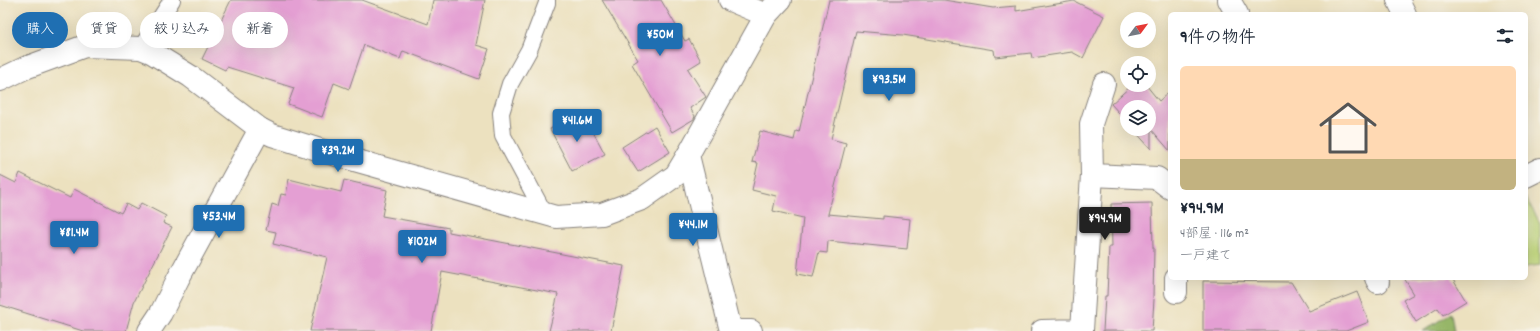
<!DOCTYPE html>
<html lang="ja">
<head>
<meta charset="utf-8">
<style>
  body { margin:0; font-family:Dekko,"Klee One",sans-serif; background:#f6f6f7; color:#1f2937; height:100vh; display:flex; flex-direction:column; font-size:15px; white-space:nowrap }
  * { box-sizing:border-box; margin:0 }
  p { font-size:13px; color:#747a83 }
  .icon { flex:none; width:22px; height:22px; fill:none; stroke:currentColor; stroke-width:2; stroke-linecap:round; stroke-linejoin:round }
  .map { position:relative; flex:1; overflow:hidden }
  .sheet { position:absolute; left:1168px; top:12px; width:360px; height:268px; display:flex; flex-direction:column; background:#fff; border-radius:6px; box-shadow:0 4px 16px #0002 }
  .sheet>* { flex:none }
  .hud { position:absolute; left:12px; top:12px; width:380px; height:36px; display:flex; gap:8px }
  .needle { width:26px; rotate:58deg }
  .tools { position:absolute; left:1120px; top:12px; display:grid; gap:8px }
  .tools a { display:grid; place-items:center; width:36px; height:36px; border-radius:50%; background:#fff; box-shadow:0 4px 16px #0002; font-size:20px }
  .price { position:absolute; translate:-50% -34px; padding:0 9px; border-radius:4px; background:#1f6fb2; color:#fff; font-size:13px; line-height:26px; filter:drop-shadow(0 1px 2px #0008) }
  .price::after { content:''; position:absolute; left:50%; top:24px; width:12px; height:9px; margin-left:-6px; background:inherit; clip-path:polygon(0 0,100% 0,50% 100%) }
  .price.selected { background:#222; color:#fff }
  ul { padding:0; list-style:none }
  li { display:grid; align-content:center; gap:8px; height:212px; padding:0 12px }
  li span { display:grid; place-items:center; height:124px; border-radius:6px; color:#555 }
  li>.icon { margin-inline-start:auto }
  span .icon { width:72px; height:72px; fill:#fffc; stroke-width:1 }
  li b { font-size:17px }
  h2 { display:flex; justify-content:space-between; align-items:center; height:48px; padding:0 12px; font-size:17px }
  .tag { padding:0 14px; border-radius:18px; background:#fff; box-shadow:0 4px 16px #0002; font-size:14px; line-height:36px }
  .tag.selected { background:#1f6fb2; color:#fff }
  .map>svg:first-child { display:block }
</style>
</head>
<body>
<div class="map">
<svg width="1540" height="331" viewBox="0 0 1540 331">
  <rect width="100%" height="100%" fill="#f7f3e8"/>
  <filter id="ink" filterUnits="userSpaceOnUse"><feTurbulence type="fractalNoise" baseFrequency=".025" numOctaves="2"/><feDisplacementMap in="SourceGraphic" scale="8" xChannelSelector="R" yChannelSelector="G"/><feConvolveMatrix kernelMatrix="1 2 1 2 8 2 1 2 1" color-interpolation-filters="sRGB"/></filter>
  <filter id="wash" filterUnits="userSpaceOnUse"><feTurbulence type="fractalNoise" baseFrequency=".012" numOctaves="4" result="noise"/><feDisplacementMap in="SourceGraphic" scale="16" xChannelSelector="R" yChannelSelector="G"/><feGaussianBlur stdDeviation="0.9" result="paint"/><feColorMatrix in="noise" values="0 0 0 0 0 0 0 0 0 0 0 0 0 0 0 0 0 1.4 0 .05"/><feComposite in="paint" operator="in"/></filter>
  <g filter="url(#wash)">
    <rect width="100%" height="100%" fill="#ece1bf"/>
    <polygon fill="#bdd478" stroke="#707b5a" points="1526,198 1540,223 1540,265 1526,267"/>
    <polygon fill="#96b668" stroke="#5c6c52" points="1451,313 1454,331 1423,331"/>
    <g id="blocks">
      <g fill="#e49fd3">
        <polygon points="231,0 362,0 428,24 433,0 485,0 476,45 489,49 479,79 403,51 400,59 364,45 349,89 334,83 322,117 288,104 294,88 227,67 225,70 202,59"/>
        <polygon points="602,0 661,0 685,41 689,39 701,61 688,69 706,97 690,108 695,116 694,119 672,132 632,64 638,60"/>
        <polygon points="829,0 944,0 993,8 1016,6 1016,11 1074,1 1104,16 1083,58 1072,52 1032,58 1031,53 995,57 994,50 903,35 856,31 831,139 846,143 828,214 883,219 883,216 910,219 907,249 828,241 827,253 819,252 813,277 797,274 803,218 773,211 776,196 752,190 758,163 752,162 760,131 794,140 796,131 799,132"/>
        <polygon points="1132,85 1146,85 1159,101 1170,91 1170,151 1151,129 1151,149 1133,129 1149,129 1149,107 1127,107 1127,122 1111,104"/>
        <polygon points="575,116 582,131 590,126 605,154 572,171 550,129"/>
        <polygon points="655,126 670,152 638,172 622,147"/>
        <polygon points="20,173 70,198 74,189 121,213 126,204 137,210 141,203 166,216 163,223 172,227 134,302 126,331 83,331 0,305 0,175 16,183"/>
        <polygon points="289,179 341,192 344,180 387,190 382,216 449,228 449,232 624,266 611,331 549,331 558,294 442,272 431,331 310,331 327,257 273,244 276,232 266,230 272,204 278,206 281,194 286,195"/>
        <polygon points="1152,203 1153,248 1154,248 1153,298 1154,299 1152,331 1103,331 1105,296 1107,296 1109,247 1112,247 1111,204"/>
        <polygon points="1404,278 1452,278 1466,301 1443,315 1438,308 1416,322 1403,300 1414,294"/>
        <polygon points="1203,281 1291,282 1309,311 1357,292 1369,322 1346,331 1203,331"/>
      </g>
    </g>
  </g>
  <g filter="url(#ink)">
    <use href="#blocks" fill-opacity="0" stroke="#87827d" stroke-width="1"/>
    <g fill="none" stroke-linecap="round" stroke-linejoin="round">
      <g stroke="#87827d" stroke-width="18">
        <g id="service">
          <polyline points="141,48 172,0"/>
          <polyline points="544,213 503,136 501,113 510,84 529,50 547,3 547,0"/>
        </g>
      </g>
      <g stroke="#87827d" stroke-width="24">
        <g id="minor">
          <polyline points="730,0 766,15"/>
          <polyline points="1229,0 1237,14"/>
          <polyline points="1398,0 1405,14"/>
          <polyline points="0,80 25,68 85,46 141,48 151,52 190,76 260,129 272,135 333,154 556,217 602,214 642,199 676,175 688,155 766,15 780,0"/>
          <polyline points="688,155 731,331"/>
          <polyline points="1092,175 1157,178 1170,188"/>
          <polyline points="1526,176 1540,169"/>
          <polyline points="1376,278 1378,282"/>
          <polyline points="1176,292 1176,278"/>
          <polyline points="149,331 161,313 178,279 260,129"/>
          <polyline points="731,331 751,331"/>
          <polyline points="1042,331 1082,330 1092,175 1091,124 1104,84"/>
        </g>
      </g>
      <use href="#service" stroke="#fff" stroke-width="16"/>
      <use href="#minor" stroke="#fff" stroke-width="22"/>
    </g>
  </g>
</svg>
<div class="tools">
<a><svg class="needle" viewBox="-14 -14 28 28"><path d="M0-13l5 13h-10z" fill="#e53935"/><path d="M0 13l5-13h-10z" fill="#747a83"/></svg></a>
<a><svg class="icon" aria-label="locate" viewBox="0 0 24 24"><circle cx="12" cy="12" r="6"/><path d="M12 2v4M12 18v4M2 12h4M18 12h4"/></svg></a>
<a><svg class="icon" aria-label="layers" viewBox="0 0 24 24"><path d="M12 4l9 5-9 5-9-5zM3 14l9 5 9-5"/></svg></a>
</div>
<b class="price" style="left:660px;top:57px">¥50M</b>
<b class="price" style="left:889px;top:102px">¥93.5M</b>
<b class="price" style="left:577px;top:143px">¥41.6M</b>
<b class="price" style="left:338px;top:173px">¥39.2M</b>
<b class="price" style="left:219px;top:239px">¥53.4M</b>
<b class="price selected" style="left:1105px;top:241px">¥94.9M</b>
<b class="price" style="left:693px;top:247px">¥44.1M</b>
<b class="price" style="left:74px;top:255px">¥81.4M</b>
<b class="price" style="left:422px;top:264px">¥102M</b>
<div class="hud">
<a class="tag selected">購入</a>
<a class="tag">賃貸</a>
<a class="tag">絞り込み</a>
<a class="tag">新着</a>
</div>
<section class="sheet">
<h2>9件の物件<svg class="icon" aria-label="filters" viewBox="0 0 24 24"><path d="M4 7h16M4 17h16"/><circle cx="9" cy="7" r="2"/><circle cx="15" cy="17" r="2"/></svg></h2>
<ul>
<li><span style="background:linear-gradient(#ffd9b3 75%,#c2b280 0)"><svg class="icon" aria-label="home" viewBox="0 0 24 24"><path d="M3 11l9-7 9 7M6 9v11h12V9"/></svg></span><div><b>¥94.9M</b><p>4部屋 · 116 m²</p><p>一戸建て</p></div></li>
</ul>
</section>
</div>
</body>
</html>
